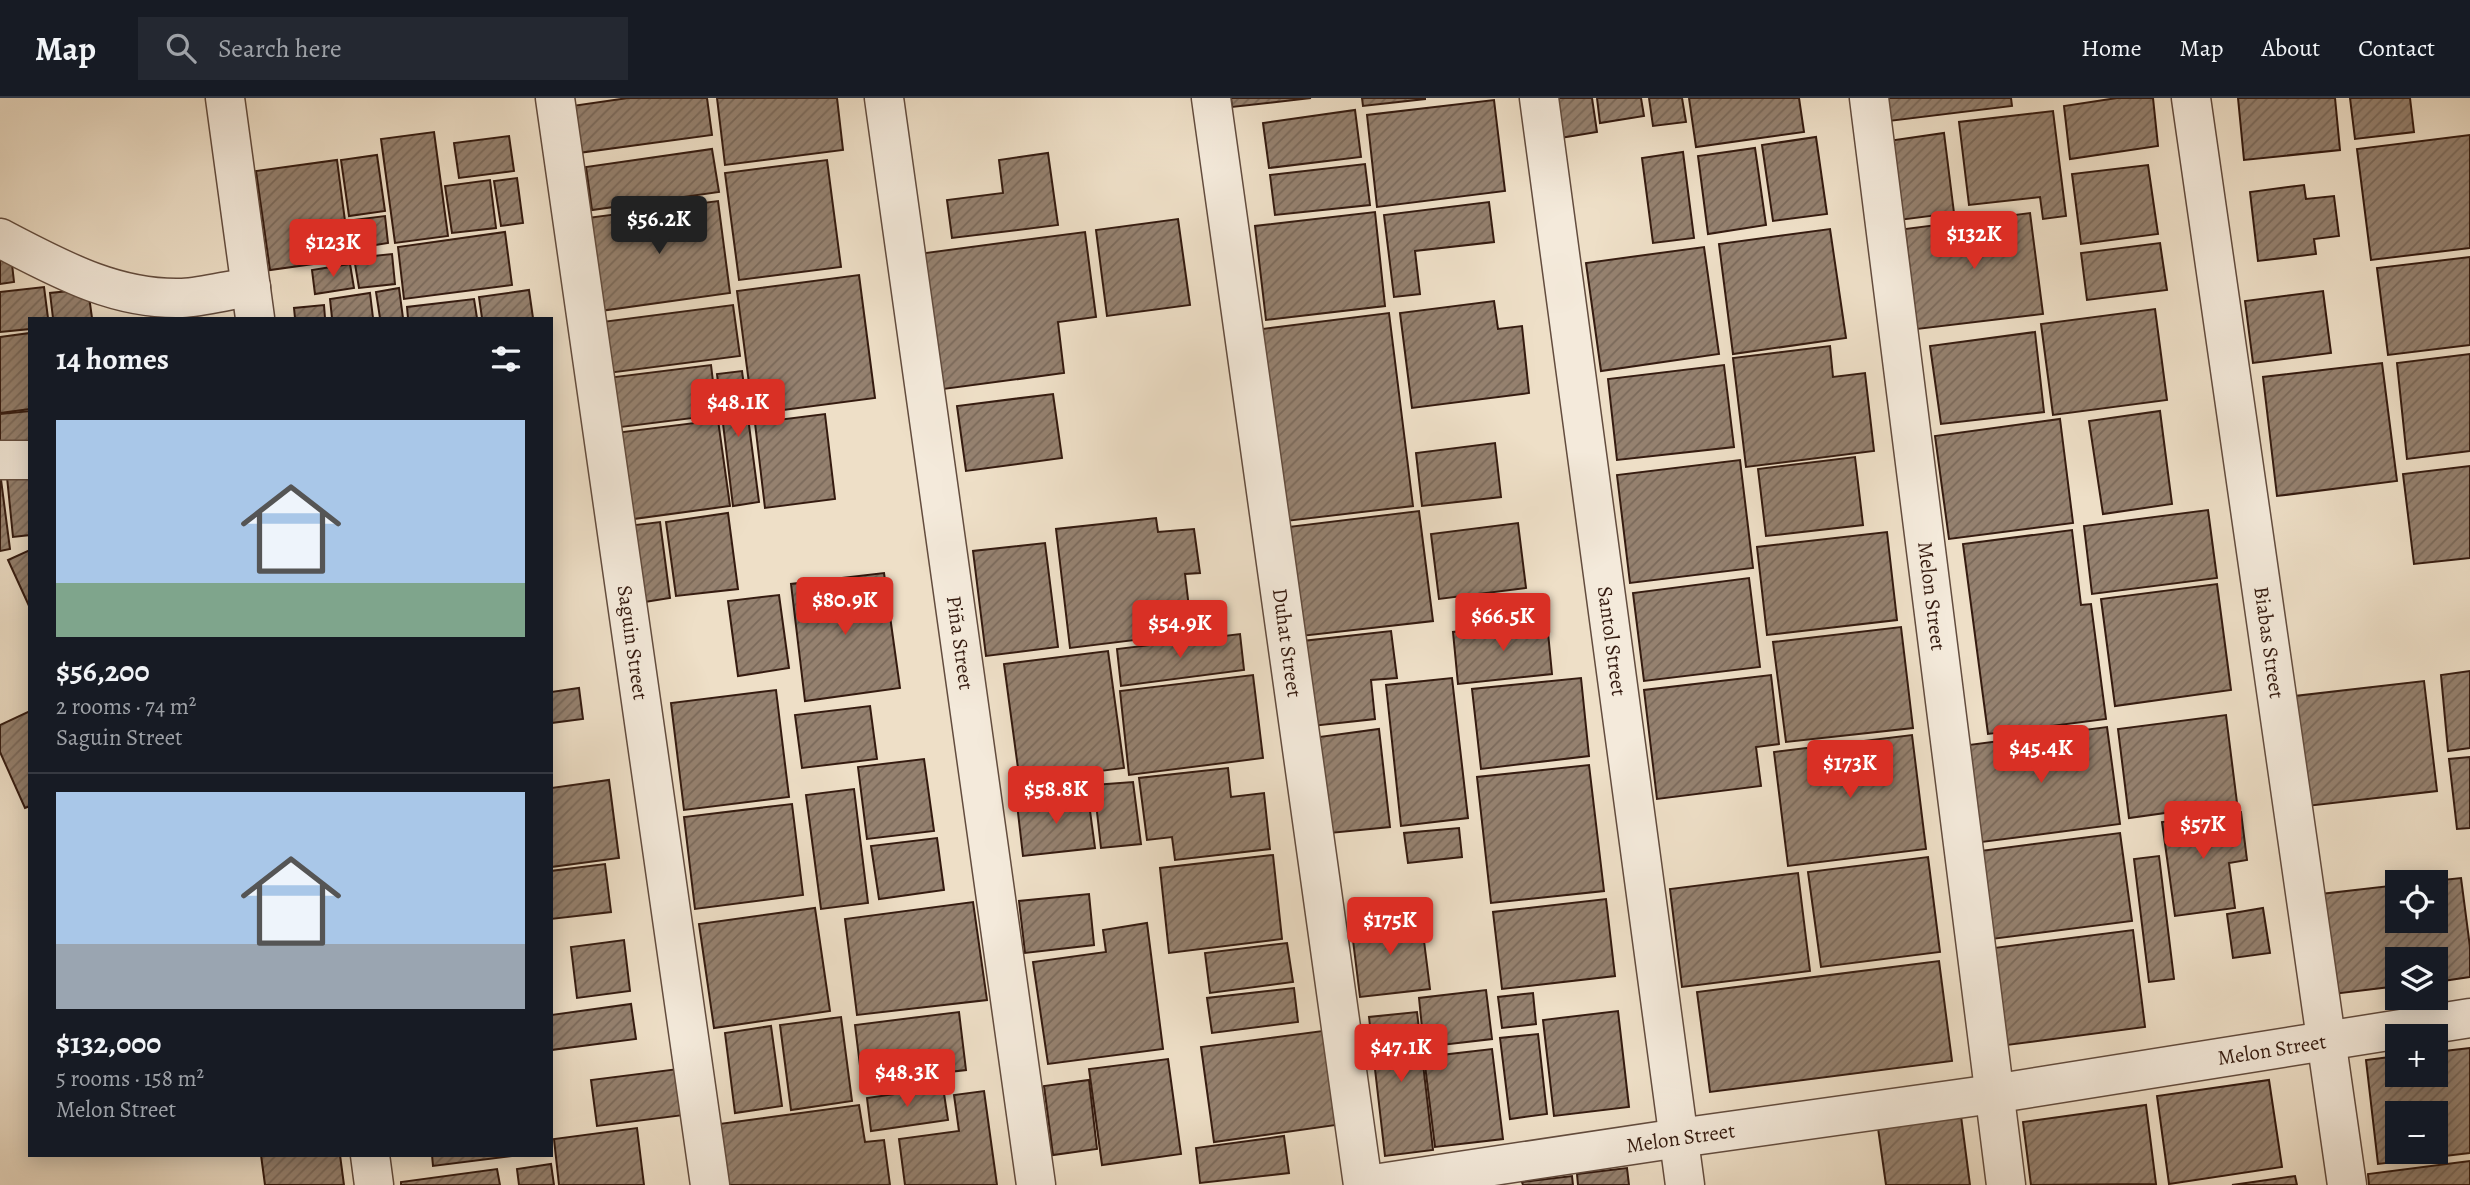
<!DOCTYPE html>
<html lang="en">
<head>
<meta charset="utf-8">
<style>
  body { margin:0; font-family:Alegreya,serif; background:#242831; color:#f1f3f6; height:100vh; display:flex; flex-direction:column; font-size:26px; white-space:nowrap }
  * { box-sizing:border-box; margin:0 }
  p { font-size:23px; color:#9ea1a6 }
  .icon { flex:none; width:38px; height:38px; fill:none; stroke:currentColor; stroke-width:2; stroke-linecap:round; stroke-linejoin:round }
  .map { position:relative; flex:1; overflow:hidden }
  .drawer { position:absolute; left:28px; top:219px; width:525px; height:840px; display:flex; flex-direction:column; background:#171b24; border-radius:0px; box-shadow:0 4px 18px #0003 }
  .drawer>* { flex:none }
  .buttons { position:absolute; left:2385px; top:772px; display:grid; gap:14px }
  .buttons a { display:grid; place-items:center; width:63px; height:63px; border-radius:0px; background:#171b24; box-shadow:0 4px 18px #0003; font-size:35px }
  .price { position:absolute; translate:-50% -60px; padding:0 16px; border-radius:7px; background:#d93025; color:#fff; font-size:23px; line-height:46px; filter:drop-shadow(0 2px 4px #0008) }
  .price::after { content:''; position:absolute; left:50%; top:42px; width:21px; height:16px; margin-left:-10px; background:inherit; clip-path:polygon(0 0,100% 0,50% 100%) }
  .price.selected { background:#222; color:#fff }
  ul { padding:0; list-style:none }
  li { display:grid; align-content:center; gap:14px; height:371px; padding:0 28px }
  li+li { border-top:2px solid #363941 }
  li span { display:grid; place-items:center; height:217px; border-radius:0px; color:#555 }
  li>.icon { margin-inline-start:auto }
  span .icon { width:126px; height:126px; fill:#fffc; stroke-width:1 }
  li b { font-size:30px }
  h2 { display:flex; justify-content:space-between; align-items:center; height:84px; padding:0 28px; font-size:30px }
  header { display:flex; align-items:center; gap:42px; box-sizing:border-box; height:98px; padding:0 35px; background:#171b24; border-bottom:2px solid #363941 }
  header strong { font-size:33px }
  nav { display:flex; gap:38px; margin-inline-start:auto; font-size:24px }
  .search { width:490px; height:63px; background:#242831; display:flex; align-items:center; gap:18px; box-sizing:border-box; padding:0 24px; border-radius:0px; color:#9ea1a6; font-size:26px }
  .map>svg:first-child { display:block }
</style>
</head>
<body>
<header>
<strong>Map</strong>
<div class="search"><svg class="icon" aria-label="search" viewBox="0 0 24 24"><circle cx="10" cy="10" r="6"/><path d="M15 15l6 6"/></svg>Search here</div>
<nav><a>Home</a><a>Map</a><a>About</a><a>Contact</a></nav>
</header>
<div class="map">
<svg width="2470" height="1087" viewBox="0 0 2470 1087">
  <defs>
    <pattern id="building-hatch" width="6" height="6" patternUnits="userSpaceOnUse" patternTransform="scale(1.75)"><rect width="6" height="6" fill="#95816f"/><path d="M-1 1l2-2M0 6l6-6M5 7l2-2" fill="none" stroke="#7a695a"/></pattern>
  </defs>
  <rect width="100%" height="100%" fill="#eedfc7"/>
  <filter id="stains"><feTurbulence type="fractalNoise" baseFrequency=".00286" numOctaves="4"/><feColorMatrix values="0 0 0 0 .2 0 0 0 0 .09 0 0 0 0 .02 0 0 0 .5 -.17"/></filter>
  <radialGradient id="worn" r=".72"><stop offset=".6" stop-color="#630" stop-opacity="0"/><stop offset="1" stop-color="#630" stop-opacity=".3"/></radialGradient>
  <g fill="url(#building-hatch)" stroke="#351b10" stroke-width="2" fill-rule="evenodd">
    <polygon points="628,0 707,0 712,37 578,55 572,8"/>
    <polygon points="717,0 837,0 843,52 725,67"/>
    <polygon points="1231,0 1311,0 1232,9"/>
    <polygon points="1362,0 1425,0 1425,1 1363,8"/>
    <polygon points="1554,0 1592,0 1597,34 1560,40"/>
    <polygon points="1597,0 1641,0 1644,18 1600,25"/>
    <polygon points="1649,0 1682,0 1686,24 1653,28"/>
    <polygon points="1689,0 1799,0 1804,34 1696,49"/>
    <polygon points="1887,0 2011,0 2012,8 1889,23"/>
    <polygon points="2117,0 2153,0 2158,48 2070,61 2064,8"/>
    <polygon points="2238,0 2335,0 2340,52 2244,62"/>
    <polygon points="2350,0 2410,0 2414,34 2355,41"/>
    <polygon points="1494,2 1505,93 1377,109 1367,17"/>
    <polygon points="1355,12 1361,59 1269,70 1263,25"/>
    <polygon points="2053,13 2066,118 2043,121 2040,99 1969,107 1959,24"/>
    <polygon points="434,34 448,138 395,145 381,41"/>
    <polygon points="1944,35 1954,115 1899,122 1888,43"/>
    <polygon points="2470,37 2470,150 2371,162 2357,51"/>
    <polygon points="509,38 514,73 459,80 454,45"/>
    <polygon points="1816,39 1827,116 1773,123 1762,47"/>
    <polygon points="1755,50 1766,127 1708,136 1698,58"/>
    <polygon points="712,51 719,94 592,112 586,69"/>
    <polygon points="1683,54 1694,140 1653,145 1642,60"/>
    <polygon points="1048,55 1058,127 952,140 947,102 1003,95 999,62"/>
    <polygon points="377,57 385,113 349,118 341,62"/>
    <polygon points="337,62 350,161 270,172 256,73"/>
    <polygon points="827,62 841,169 739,182 725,75"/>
    <polygon points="1365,66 1370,107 1275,117 1270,77"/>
    <polygon points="2148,67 2158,136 2081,146 2072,76"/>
    <polygon points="517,80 523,125 501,128 494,83"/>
    <polygon points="490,82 496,130 452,135 445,88"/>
    <polygon points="2304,87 2306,101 2334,98 2339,138 2314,141 2316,156 2258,163 2250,94"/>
    <polygon points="718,103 730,195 600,213 587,120"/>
    <polygon points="1489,104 1494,144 1415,153 1420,196 1394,199 1384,117"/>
    <polygon points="1375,114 1385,208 1266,222 1255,128"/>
    <polygon points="2030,115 2043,216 1917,231 1905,131"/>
    <polygon points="385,118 388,145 357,150 353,122"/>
    <polygon points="1178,121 1190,207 1107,218 1096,132"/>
    <polygon points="1830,131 1846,240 1733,256 1719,146"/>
    <polygon points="505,134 512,187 404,201 398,149"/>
    <polygon points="1085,134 1096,219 1058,224 1064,275 936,292 918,156"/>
    <polygon points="2160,145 2167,192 2087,202 2081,155"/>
    <polygon points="1704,149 1719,256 1601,273 1586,165"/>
    <polygon points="392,156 395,186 359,190 354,160"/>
    <polygon points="11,157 14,184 0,186 0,158"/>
    <polygon points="2470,159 2470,247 2388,257 2377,170"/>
    <polygon points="350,166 354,190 315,196 312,172"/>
    <polygon points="859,177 875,300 753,316 737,193"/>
    <polygon points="44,189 48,220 30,220 30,231 0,234 0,194"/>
    <polygon points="399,190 403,220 380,220 376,194"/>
    <polygon points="88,191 92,220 53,220 50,195"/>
    <polygon points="529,192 533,220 482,220 479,199"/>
    <polygon points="2323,193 2331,255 2253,265 2245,203"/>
    <polygon points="370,195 373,220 332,220 330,201"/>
    <polygon points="474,201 477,220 408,220 407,209"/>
    <polygon points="1494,203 1498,231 1522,228 1529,295 1412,310 1400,215"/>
    <polygon points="324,207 325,220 295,220 294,210"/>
    <polygon points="733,207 740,258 608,275 602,224"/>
    <polygon points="2155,211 2167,302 2053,317 2041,226"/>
    <polygon points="1389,215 1413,408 1286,423 1262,231"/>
    <polygon points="2035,234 2044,314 1941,326 1930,248"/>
    <polygon points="30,235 30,311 0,315 0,239"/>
    <polygon points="1830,248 1833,279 1865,275 1874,353 1746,369 1733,260"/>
    <polygon points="2470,256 2470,353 2407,361 2397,265"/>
    <polygon points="2382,265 2397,383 2277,398 2263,279"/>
    <polygon points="711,267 717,317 613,330 607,280"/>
    <polygon points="1724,267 1734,349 1617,362 1608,281"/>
    <polygon points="742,273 759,404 733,408 717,276"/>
    <polygon points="1053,296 1062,360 966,373 957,308"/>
    <polygon points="30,313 30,355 0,358 0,316"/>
    <polygon points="2160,313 2172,406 2103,416 2089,323"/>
    <polygon points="825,316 835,401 765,410 755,325"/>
    <polygon points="2060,321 2073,425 1949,441 1935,338"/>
    <polygon points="718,322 730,408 626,422 615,335"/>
    <polygon points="1495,345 1501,399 1422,408 1416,355"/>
    <polygon points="1855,359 1863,427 1766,438 1758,371"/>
    <polygon points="1740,362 1753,470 1630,485 1617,377"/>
    <polygon points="2470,368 2470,460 2414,466 2403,376"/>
    <polygon points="0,374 10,451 0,453"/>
    <polygon points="30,376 30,437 13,439 7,379"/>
    <polygon points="2208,412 2217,480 2092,496 2084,428"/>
    <polygon points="1419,413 1433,523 1301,538 1288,429"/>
    <polygon points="728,415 738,491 676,498 666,424"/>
    <polygon points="1156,420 1158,434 1194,431 1200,475 1185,476 1192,535 1070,550 1056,431"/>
    <polygon points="660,424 670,500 638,505 627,428"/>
    <polygon points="1518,425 1526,490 1439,501 1431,436"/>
    <polygon points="2072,432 2081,507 2091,506 2106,621 1988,636 1963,446"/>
    <polygon points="1887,434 1897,522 1767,537 1757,449"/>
    <polygon points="1045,445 1058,549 986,558 973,453"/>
    <polygon points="30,452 30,510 8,462"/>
    <polygon points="884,475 900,590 805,603 791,486"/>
    <polygon points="1749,480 1760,569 1644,583 1633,495"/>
    <polygon points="2217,486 2231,592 2115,608 2101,501"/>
    <polygon points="779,497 789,570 738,578 728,503"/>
    <polygon points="1547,524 1552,576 1458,586 1453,534"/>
    <polygon points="1901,529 1913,630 1786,644 1773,544"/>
    <polygon points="1391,533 1397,580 1371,582 1375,621 1312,628 1303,543"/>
    <polygon points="1240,536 1244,572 1121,588 1117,551"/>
    <polygon points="1108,553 1124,670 1084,675 1086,691 1022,700 1004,566"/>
    <polygon points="2470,573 2470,650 2448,653 2441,577"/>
    <polygon points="1253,577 1263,660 1129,677 1120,593"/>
    <polygon points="1771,577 1779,646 1756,649 1761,688 1657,701 1644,592"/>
    <polygon points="1452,580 1468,720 1401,728 1386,587"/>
    <polygon points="1581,580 1589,658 1481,671 1472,591"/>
    <polygon points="2424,583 2437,693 2307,708 2295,598"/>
    <polygon points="579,590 583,621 551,625 551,594"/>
    <polygon points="776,592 789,699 684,712 671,605"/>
    <polygon points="870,608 877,661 802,670 795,617"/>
    <polygon points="30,613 30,708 25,710 0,654 0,627"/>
    <polygon points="2226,617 2237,705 2129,720 2118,631"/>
    <polygon points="2107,629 2120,726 1974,745 1961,648"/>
    <polygon points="1379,631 1390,729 1330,735 1319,639"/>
    <polygon points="1912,637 1926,751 1788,768 1774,654"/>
    <polygon points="2470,659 2470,730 2457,731 2449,661"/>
    <polygon points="924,661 934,733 867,741 858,669"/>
    <polygon points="1589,667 1604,793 1491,805 1477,679"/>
    <polygon points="1228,670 1231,699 1264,695 1270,751 1175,762 1172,739 1147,742 1139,680"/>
    <polygon points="609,682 619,760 551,769 551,690"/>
    <polygon points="1133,684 1141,746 1101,750 1094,687"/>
    <polygon points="854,691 868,805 821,811 806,697"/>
    <polygon points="1088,698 1095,750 1023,758 1017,706"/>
    <polygon points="792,706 803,797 695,811 684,719"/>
    <polygon points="2241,714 2247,762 2229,765 2235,810 2175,818 2162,724"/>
    <polygon points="1459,730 1462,759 1408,765 1404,735"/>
    <polygon points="2120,735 2132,823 1992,841 1980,753"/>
    <polygon points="937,740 944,792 879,801 871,748"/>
    <polygon points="1273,757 1282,841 1169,855 1160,770"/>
    <polygon points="2159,758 2174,881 2149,884 2134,761"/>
    <polygon points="1928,759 1940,854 1821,869 1808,774"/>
    <polygon points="605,766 611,814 551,821 551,773"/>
    <polygon points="1798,775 1810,873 1682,889 1670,791"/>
    <polygon points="2461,780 2470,849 2470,879 2436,884 2436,861 2398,861 2398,888 2333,896 2321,796 2398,787 2398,822 2436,822 2436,784 2424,784"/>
    <polygon points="1089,796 1094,847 1025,855 1019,803"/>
    <polygon points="1606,801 1615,878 1502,891 1493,814"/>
    <polygon points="973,804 987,902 857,917 845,821"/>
    <polygon points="815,810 830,913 714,930 699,826"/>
    <polygon points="2263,810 2270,855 2233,860 2227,816"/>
    <polygon points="1421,819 1430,891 1360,899 1351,826"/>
    <polygon points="1147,825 1163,951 1048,966 1033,864 1106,854 1103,832"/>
    <polygon points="2133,832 2145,929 2007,947 1994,850"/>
    <polygon points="624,842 630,893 577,900 571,849"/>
    <polygon points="1287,845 1293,884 1210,895 1205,855"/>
    <polygon points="1939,863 1952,963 1710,994 1697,894"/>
    <polygon points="1294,890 1298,924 1212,935 1207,900"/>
    <polygon points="1486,892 1492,941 1424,949 1419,900"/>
    <polygon points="1533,895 1536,926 1502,930 1498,899"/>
    <polygon points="631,906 636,941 551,952 551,917"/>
    <polygon points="1618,913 1629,1009 1554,1018 1543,922"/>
    <polygon points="959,914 966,972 862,984 855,927"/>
    <polygon points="1417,914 1433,1052 1385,1058 1369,919"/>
    <polygon points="841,919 852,1003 791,1012 780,927"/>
    <polygon points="771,928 782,1008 735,1015 725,935"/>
    <polygon points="1330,932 1343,1026 1214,1044 1201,949"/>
    <polygon points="1538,936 1547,1016 1510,1021 1500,940"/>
    <path d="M2470,950V1055L2378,1066L2366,962L2398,958V976H2436V954ZM2398,1015H2436V1054H2398Z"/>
    <polygon points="1492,951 1503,1041 1435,1049 1424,959"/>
    <polygon points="1168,961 1181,1056 1102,1067 1089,971"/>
    <polygon points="678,971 684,1017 597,1028 591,982"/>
    <polygon points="1089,982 1097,1051 1053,1057 1044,988"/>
    <polygon points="2269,982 2282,1069 2169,1086 2157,998"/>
    <polygon points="943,989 948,1022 871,1033 867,1000"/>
    <polygon points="984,993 997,1087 905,1087 899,1041 959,1033 954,997"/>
    <polygon points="859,1007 865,1044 884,1042 890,1087 727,1087 719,1026"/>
    <polygon points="2146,1007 2156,1086 2031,1087 2023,1024"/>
    <polygon points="1961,1018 1970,1087 1886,1087 1878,1030"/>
    <polygon points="637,1030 644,1087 559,1087 554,1041"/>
    <polygon points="1284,1038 1289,1075 1200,1085 1196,1050"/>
    <polygon points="261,1057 340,1057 344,1087 265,1087"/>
    <polygon points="432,1057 520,1057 433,1068"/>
    <polygon points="2470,1063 2470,1087 2369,1087 2368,1076"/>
    <polygon points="551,1066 554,1087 519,1087 517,1071"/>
    <polygon points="1627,1070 1629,1087 1578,1087 1577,1076"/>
    <polygon points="497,1071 500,1087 401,1087 401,1084"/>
    <polygon points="1572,1078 1573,1087 1523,1087 1522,1084"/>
    <polygon points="2295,1078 2297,1087 2232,1087"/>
  </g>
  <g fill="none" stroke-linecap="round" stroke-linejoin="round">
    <g stroke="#634c3e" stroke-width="41">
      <g id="minor">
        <polyline points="225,0 255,220"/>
        <path id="s1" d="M555,0L710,1087"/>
        <path id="s2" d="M884,0L1036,1087"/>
        <path id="s3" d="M1211,0L1363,1087"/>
        <path id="s4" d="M1539,0L1685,1087"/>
        <path id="s5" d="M1869,0L2006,1087"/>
        <path id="s6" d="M2191,0L2347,1087"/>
        <path d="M0,140C58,170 114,202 182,200C204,199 228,192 251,189"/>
        <polyline points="0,362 30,362"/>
        <polyline points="370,1057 374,1087"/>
        <path id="s7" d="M1367,1087L1679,1040L1993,996L2470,920"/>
      </g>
    </g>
    <use href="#minor" stroke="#f4eadb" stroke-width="38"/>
  </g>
  <g text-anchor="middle" stroke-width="7" stroke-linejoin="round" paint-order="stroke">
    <g font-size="21" fill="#351b10" stroke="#f4eadb">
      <text dy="7" stroke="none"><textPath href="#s5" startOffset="502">Melon Street</textPath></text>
      <text dy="7" stroke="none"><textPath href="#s1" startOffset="550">Saguin Street</textPath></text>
      <text dy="7" stroke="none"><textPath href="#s2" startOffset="550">Piña Street</textPath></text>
      <text dy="7" stroke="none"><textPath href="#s3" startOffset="550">Duhat Street</textPath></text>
      <text dy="7" stroke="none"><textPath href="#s4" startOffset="548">Santol Street</textPath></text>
      <text dy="7" stroke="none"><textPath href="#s6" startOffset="550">Biabas Street</textPath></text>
      <text dy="7" stroke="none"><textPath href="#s7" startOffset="915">Melon Street</textPath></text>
      <text dy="7" stroke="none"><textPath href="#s7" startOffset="317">Melon Street</textPath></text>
    </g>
  </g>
  <rect width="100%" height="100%" filter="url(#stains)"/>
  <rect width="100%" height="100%" fill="url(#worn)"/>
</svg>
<div class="buttons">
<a><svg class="icon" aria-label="locate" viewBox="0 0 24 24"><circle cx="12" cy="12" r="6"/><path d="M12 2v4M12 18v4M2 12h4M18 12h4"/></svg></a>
<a><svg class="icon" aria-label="layers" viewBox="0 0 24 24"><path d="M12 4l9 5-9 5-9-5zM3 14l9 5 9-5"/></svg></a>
<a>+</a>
<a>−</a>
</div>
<b class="price selected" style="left:659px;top:158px">$56.2K</b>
<b class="price" style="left:1974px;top:173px">$132K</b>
<b class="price" style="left:333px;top:181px">$123K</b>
<b class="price" style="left:738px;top:341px">$48.1K</b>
<b class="price" style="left:845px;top:539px">$80.9K</b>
<b class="price" style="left:1503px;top:555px">$66.5K</b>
<b class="price" style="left:1180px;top:562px">$54.9K</b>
<b class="price" style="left:2041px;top:687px">$45.4K</b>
<b class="price" style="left:1850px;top:702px">$173K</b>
<b class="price" style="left:1056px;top:728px">$58.8K</b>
<b class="price" style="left:2203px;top:763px">$57K</b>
<b class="price" style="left:1390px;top:859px">$175K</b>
<b class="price" style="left:1401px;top:986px">$47.1K</b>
<b class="price" style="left:907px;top:1011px">$48.3K</b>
<section class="drawer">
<h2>14 homes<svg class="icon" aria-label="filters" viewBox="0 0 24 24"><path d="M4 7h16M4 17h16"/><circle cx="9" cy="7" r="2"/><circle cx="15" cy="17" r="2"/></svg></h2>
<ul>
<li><span style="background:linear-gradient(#a9c7e8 75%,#7fa58c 0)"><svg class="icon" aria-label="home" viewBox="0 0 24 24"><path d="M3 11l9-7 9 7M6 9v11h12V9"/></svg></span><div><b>$56,200</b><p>2 rooms · 74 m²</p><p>Saguin Street</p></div></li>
<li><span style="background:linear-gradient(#a9c7e8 70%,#9aa5b1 0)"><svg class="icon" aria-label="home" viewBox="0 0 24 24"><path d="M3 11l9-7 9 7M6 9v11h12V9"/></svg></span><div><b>$132,000</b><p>5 rooms · 158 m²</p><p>Melon Street</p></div></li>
</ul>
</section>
</div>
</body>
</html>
